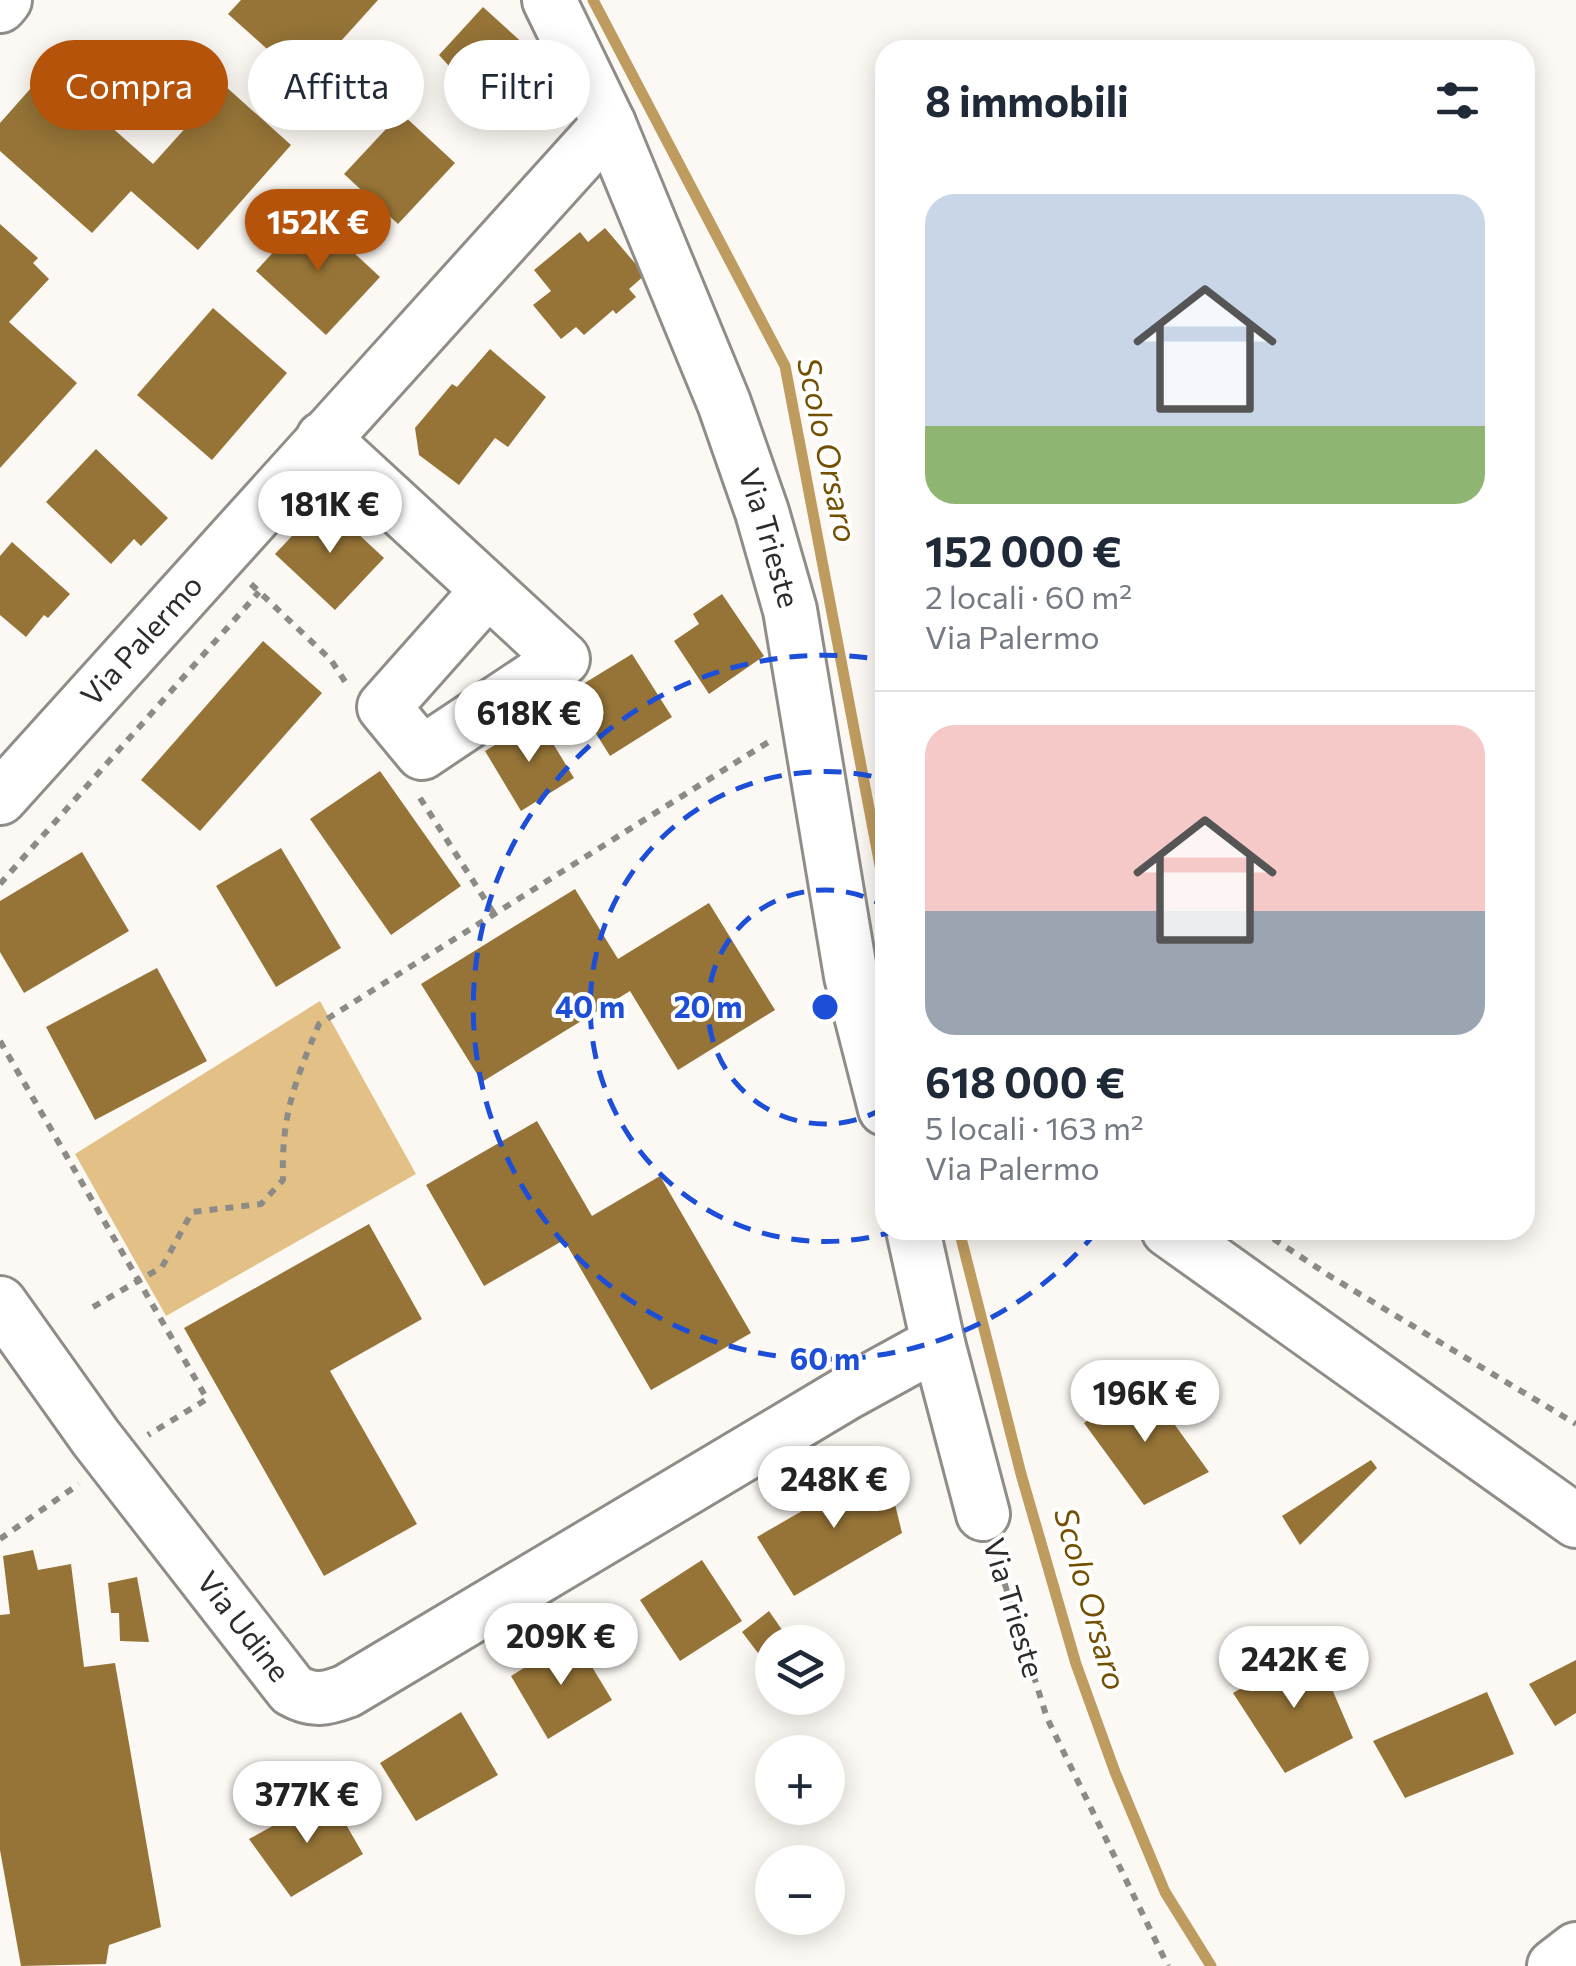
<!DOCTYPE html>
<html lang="it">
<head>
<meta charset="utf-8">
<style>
  body { margin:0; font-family:Commissioner,sans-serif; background:#f2f2f3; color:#1f2937; height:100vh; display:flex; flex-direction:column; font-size:38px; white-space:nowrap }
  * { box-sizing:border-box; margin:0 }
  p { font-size:32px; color:#747a83 }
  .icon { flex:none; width:55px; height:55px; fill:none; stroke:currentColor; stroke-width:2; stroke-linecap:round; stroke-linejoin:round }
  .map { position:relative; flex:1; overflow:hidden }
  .drawer { position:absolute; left:875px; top:40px; width:660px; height:1200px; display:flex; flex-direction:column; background:#fff; border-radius:30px; box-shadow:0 5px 25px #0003 }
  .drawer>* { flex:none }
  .top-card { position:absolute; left:30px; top:40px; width:695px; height:90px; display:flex; gap:20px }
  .buttons { position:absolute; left:755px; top:1625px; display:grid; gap:20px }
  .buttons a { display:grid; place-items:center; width:90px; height:90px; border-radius:50%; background:#fff; box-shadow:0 5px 25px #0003; font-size:50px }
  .price { position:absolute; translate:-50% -85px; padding:0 22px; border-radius:35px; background:#fff; color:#222; font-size:32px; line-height:65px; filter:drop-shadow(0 2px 5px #0008) }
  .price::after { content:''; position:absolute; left:50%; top:60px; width:30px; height:22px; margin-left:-15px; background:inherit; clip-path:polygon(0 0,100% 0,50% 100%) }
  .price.active { background:#b45309; color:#fff }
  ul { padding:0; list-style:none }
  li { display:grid; align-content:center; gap:20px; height:530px; padding:0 50px }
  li+li { border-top:2px solid #e0e1e3 }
  li span { display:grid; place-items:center; height:310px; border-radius:30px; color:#555 }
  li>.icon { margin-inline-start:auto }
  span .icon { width:180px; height:180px; fill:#fffc; stroke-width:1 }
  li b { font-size:42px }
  h2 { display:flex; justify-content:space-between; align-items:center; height:120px; padding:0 50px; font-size:42px }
  .tag { padding:0 35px; border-radius:45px; background:#fff; box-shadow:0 5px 25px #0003; font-size:35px; line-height:90px }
  .tag.active { background:#b45309; color:#fff }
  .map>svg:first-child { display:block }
</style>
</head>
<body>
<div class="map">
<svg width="1576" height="1966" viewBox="0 0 1576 1966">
  <rect width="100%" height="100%" fill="#fcf9f4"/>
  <polygon fill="#e3c186" points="320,1001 416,1174 166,1316 75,1154"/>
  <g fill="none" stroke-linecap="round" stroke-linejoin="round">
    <g stroke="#be9b5e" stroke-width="11">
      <polyline points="593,0 785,366 885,892"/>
      <polyline points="959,1230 1021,1474 1076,1664 1115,1772 1165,1892 1211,1966"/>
    </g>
  </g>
  <g fill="#967437">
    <polygon points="241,0 378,0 304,82 228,14"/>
    <polygon points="483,7 537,56 538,53 558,76 531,101 523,92 501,111 475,82 468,87 439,55"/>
    <polygon points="47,70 153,164 224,85 291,145 198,250 131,191 92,233 0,151 0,123"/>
    <polygon points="401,113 455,163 398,224 344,174"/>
    <polygon points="310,212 380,277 326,335 256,271"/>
    <polygon points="0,224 38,258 33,263 49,279 9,322 77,383 0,468"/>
    <polygon points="605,228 645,275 629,289 636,297 616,314 613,310 584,335 576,327 561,339 533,305 551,291 534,270 580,232 588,242"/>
    <polygon points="213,308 287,373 212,460 137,395"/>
    <polygon points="490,349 546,397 508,447 495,438 459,485 419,455 415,428 452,384 457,387"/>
    <polygon points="96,449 168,518 141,546 134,539 111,564 46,502"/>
    <polygon points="324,502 384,558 335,610 275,554"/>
    <polygon points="12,542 70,594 48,618 44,615 26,637 0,615 0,556"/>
    <polygon points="722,594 764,656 709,694 674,641 699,624 693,614"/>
    <polygon points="263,641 322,693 200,831 141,780"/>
    <polygon points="632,654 672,717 610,756 570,692"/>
    <polygon points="538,719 574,778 521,811 485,751"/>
    <polygon points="380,771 461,886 391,935 310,819"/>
    <polygon points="281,848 341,948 276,987 216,886"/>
    <polygon points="82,852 129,931 24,993 0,952 0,901"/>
    <polygon points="575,889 618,959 709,903 775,1010 678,1070 630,991 482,1082 421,984"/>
    <polygon points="157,968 207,1061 95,1120 46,1027"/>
    <polygon points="537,1121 592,1216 660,1176 751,1333 651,1390 564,1240 484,1286 426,1185"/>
    <polygon points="369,1224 422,1319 330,1371 417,1524 324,1576 184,1328"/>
    <polygon points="1143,1381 1209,1472 1144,1505 1084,1423"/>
    <polygon points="1371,1460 1377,1468 1300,1545 1282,1516"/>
    <polygon points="885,1463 902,1533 794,1596 757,1537"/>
    <polygon points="33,1550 38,1570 71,1564 84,1667 115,1663 161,1927 109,1945 106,1964 21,1966 0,1850 0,1615 10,1614 3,1556"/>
    <polygon points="702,1560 742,1621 680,1661 640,1600"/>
    <polygon points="137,1577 149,1642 120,1641 119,1613 111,1613 108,1583"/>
    <polygon points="769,1611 787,1637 758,1653 742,1632"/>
    <polygon points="574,1637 612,1700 548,1739 511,1676"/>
    <polygon points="1301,1646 1316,1686 1332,1689 1353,1738 1285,1773 1233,1693 1259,1678 1255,1671"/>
    <polygon points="1576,1660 1576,1713 1555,1726 1529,1684"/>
    <polygon points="1487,1692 1514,1754 1405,1798 1373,1741"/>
    <polygon points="461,1712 498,1775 416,1821 380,1763"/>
    <polygon points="329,1795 363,1854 291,1897 249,1839"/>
  </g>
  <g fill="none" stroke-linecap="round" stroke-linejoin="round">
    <g stroke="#908d88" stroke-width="58">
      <g id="minor">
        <path id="s1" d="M549,0L609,124L724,403L762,512L790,610L851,976L885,1109"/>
        <polyline points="0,6 5,0"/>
        <polyline points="323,438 563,659 422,753 384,707 488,590"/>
        <path id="s2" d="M0,798L609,124"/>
        <polyline points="913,1230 938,1343 983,1514"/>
        <polyline points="1168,1230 1576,1521"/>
        <path id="s3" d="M0,1303L96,1438L292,1690C313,1702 326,1699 347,1691L847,1393L938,1343"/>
        <polyline points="1554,1966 1576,1949"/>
      </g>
    </g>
    <g stroke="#8d8b87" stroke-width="6" stroke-dasharray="8 8" stroke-linecap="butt">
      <polyline points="251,584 331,660 346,683"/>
      <polyline points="420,798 493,912"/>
      <polyline points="0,884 259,592"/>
      <polyline points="0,1041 207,1399 148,1435"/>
      <polyline points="1260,1230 1333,1278 1576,1424"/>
      <path d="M93,1307L162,1267L192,1212L261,1204L283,1180C281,1116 295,1081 319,1024L770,741"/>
      <polyline points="0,1539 79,1484"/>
      <polyline points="995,1553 1047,1718 1168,1966"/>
    </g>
    <use href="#minor" stroke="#fff" stroke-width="52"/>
  </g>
  <g fill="none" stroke="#1d4ed8" stroke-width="5" stroke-dasharray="18 12">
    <path d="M884 1108A117 117 0 1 1 884 906"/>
    <path d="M898 1230A235 235 0 1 1 884 779"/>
    <path d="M1097 1231A352 352 0 1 1 883 660"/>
  </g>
  <g text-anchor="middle" stroke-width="8" stroke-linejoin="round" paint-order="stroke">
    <g font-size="30" fill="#2d2c2a" stroke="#fff">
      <text dy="10" stroke="none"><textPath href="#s1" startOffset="582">Via Trieste</textPath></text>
      <text dy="10" stroke="none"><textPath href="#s2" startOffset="212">Via Palermo</textPath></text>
      <text transform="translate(1013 1608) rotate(73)" y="10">Via Trieste</text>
      <text dy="10" stroke="none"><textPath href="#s3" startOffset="405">Via Udine</textPath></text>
    </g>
    <g font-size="32" font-style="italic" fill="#735000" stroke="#fff">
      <text transform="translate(827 450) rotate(78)" y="11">Scolo Orsaro</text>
      <text transform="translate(1090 1599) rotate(74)" y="11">Scolo Orsaro</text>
    </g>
  </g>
  <circle cx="825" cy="1007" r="15" fill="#1d4ed8" stroke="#fff" stroke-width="5"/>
  <g font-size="30" text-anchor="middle" font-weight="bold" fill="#1d4ed8" stroke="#fff" stroke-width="8" stroke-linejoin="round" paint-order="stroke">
    <text x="590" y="1018">40 m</text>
    <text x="708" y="1018">20 m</text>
    <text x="825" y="1370">60 m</text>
  </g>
</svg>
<div class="buttons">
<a><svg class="icon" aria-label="layers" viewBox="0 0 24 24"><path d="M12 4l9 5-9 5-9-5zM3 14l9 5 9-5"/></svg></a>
<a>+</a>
<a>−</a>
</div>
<b class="price active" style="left:318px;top:274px">152K €</b>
<b class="price" style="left:330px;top:556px">181K €</b>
<b class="price" style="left:529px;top:765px">618K €</b>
<b class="price" style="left:1145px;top:1445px">196K €</b>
<b class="price" style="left:834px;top:1531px">248K €</b>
<b class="price" style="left:561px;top:1688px">209K €</b>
<b class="price" style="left:1294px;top:1711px">242K €</b>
<b class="price" style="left:307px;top:1846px">377K €</b>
<div class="top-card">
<a class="tag active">Compra</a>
<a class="tag">Affitta</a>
<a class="tag">Filtri</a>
</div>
<section class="drawer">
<h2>8 immobili<svg class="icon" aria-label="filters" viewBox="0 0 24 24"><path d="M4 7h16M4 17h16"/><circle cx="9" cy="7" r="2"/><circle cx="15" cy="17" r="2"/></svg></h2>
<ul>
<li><span style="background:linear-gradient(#c9d6e8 75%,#8fb573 0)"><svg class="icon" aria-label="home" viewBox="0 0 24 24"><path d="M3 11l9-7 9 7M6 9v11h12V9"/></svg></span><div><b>152 000 €</b><p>2 locali · 60 m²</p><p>Via Palermo</p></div></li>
<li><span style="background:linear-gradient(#f6c9c9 60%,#9aa5b1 0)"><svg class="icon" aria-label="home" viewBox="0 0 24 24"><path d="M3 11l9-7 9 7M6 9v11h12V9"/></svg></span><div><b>618 000 €</b><p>5 locali · 163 m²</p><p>Via Palermo</p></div></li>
</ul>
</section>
</div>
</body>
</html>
